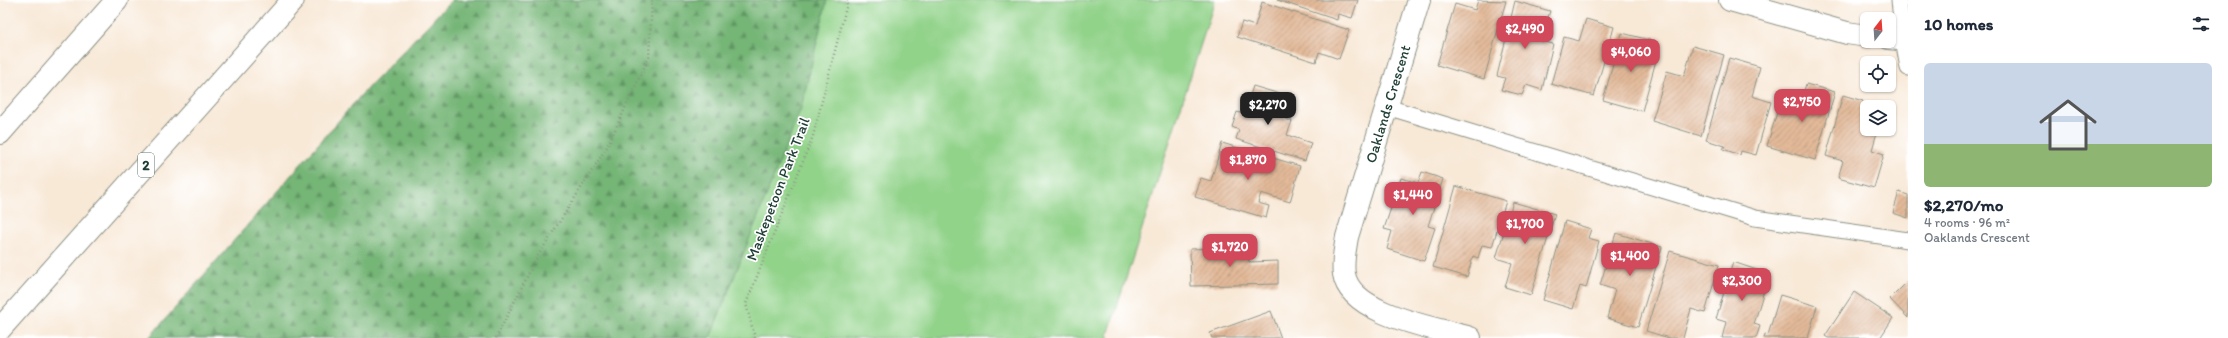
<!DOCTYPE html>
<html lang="en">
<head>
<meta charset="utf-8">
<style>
  body { margin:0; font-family:Itim,sans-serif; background:#f6f6f7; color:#1f2937; height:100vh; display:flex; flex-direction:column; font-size:15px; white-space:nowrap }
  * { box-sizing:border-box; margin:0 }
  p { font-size:13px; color:#747a83 }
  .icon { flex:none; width:22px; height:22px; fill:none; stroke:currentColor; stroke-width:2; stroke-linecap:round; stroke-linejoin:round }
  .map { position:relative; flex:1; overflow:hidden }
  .panel { display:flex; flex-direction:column; background:#fff; width:320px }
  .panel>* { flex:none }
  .needle { width:26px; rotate:17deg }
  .fabs { position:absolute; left:1860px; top:12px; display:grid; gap:8px }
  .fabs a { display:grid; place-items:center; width:36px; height:36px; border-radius:6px; background:#fff; box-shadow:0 1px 3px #0004; font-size:20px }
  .price { position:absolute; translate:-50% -34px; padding:0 9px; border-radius:8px; background:#d1495b; color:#fff; font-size:13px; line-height:26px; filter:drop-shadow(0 1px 2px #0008) }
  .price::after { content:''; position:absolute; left:50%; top:24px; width:12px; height:9px; margin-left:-6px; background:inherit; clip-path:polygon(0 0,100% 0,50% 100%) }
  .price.selected { background:#222; color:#fff }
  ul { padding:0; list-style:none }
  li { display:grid; align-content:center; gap:8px; height:212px; padding:0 16px }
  li span { display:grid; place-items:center; height:124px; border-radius:6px; color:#555 }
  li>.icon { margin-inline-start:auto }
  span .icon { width:72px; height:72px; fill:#fffc; stroke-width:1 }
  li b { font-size:17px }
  h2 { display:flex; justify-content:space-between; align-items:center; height:48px; padding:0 16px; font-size:17px }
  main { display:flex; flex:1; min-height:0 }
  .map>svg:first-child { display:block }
</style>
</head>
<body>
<main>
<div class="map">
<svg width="1908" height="338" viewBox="0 0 1908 338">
  <defs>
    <pattern id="forest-firs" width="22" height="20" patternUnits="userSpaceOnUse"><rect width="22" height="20" fill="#75b576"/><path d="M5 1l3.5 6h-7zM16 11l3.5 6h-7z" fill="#5f9462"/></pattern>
    <pattern id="building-hatch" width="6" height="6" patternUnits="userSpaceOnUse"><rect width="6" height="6" fill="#e3ba9a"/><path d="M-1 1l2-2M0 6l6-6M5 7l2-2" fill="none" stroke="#b7987e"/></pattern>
  </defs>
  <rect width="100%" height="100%" fill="#fff"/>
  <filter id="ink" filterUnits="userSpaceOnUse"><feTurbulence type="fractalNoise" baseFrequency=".025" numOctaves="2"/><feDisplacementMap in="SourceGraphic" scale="8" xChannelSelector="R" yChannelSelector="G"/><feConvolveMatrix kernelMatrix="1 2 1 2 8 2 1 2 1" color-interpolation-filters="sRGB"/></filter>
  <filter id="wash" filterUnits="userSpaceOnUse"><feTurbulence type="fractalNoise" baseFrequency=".012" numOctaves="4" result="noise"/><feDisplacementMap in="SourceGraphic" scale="16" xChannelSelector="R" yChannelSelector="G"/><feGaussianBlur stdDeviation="0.9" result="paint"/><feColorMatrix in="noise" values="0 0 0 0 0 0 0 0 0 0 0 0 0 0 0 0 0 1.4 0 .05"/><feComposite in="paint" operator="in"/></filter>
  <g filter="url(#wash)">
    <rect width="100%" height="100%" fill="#f8e8d6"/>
    <polygon fill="#92d38a" stroke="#58885f" points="452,0 1215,0 1108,335 1110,338 149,338 364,92"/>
    <polygon fill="url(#forest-firs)" stroke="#4a7955" points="452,0 827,0 801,108 710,338 149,338 364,92"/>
    <g id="blocks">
      <g fill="url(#building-hatch)">
        <polygon points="1277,0 1358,0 1352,18 1338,14 1337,20"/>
        <polygon points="1478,0 1506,1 1484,79 1437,65 1455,4 1475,10"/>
        <polygon points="1515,1 1550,11 1541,41 1553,44 1542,90 1526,85 1522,95 1501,90 1505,78 1497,76"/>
        <polygon points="1262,2 1349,30 1339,59 1319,52 1316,62 1237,37 1242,22 1255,26"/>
        <polygon points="1586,19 1614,27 1594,96 1551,84 1564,37 1579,41"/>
        <polygon points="1622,33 1654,41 1650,55 1657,57 1642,111 1603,100"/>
        <polygon points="1693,46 1724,55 1701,136 1652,121 1667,71 1684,76"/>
        <polygon points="1729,58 1760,67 1752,96 1771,102 1756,155 1741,151 1740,155 1723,149 1725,146 1706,140"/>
        <polygon points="1806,84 1835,92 1815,160 1767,146 1780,102 1799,108"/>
        <polygon points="1253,86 1280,94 1274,115 1292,121 1287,135 1311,143 1305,161 1236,139 1239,130 1232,127 1237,112 1244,114"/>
        <polygon points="1843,95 1863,101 1862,107 1867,108 1867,129 1878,129 1872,150 1884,154 1874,188 1838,178 1843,161 1826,156"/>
        <polygon points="1222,143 1300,166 1290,202 1261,193 1258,203 1269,206 1266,218 1195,197 1201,178 1211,181"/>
        <polygon points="1422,172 1443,179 1428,226 1435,228 1424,261 1387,249 1392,231 1384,229 1401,178 1418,183"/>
        <polygon points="1456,186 1506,201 1492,247 1482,245 1478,258 1473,256 1467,277 1433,267"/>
        <polygon points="1899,192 1908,195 1908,218 1893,213"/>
        <polygon points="1513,202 1555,214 1531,295 1505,287 1512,263 1496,258"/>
        <polygon points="1565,221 1591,229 1588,238 1599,241 1586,288 1580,286 1573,309 1543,300"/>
        <polygon points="1616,233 1662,247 1638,327 1607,318 1615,290 1600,285"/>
        <polygon points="1248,247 1249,262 1278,261 1278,284 1191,286 1190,249"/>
        <polygon points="1670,251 1719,265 1705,313 1691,309 1683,338 1669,338 1646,331"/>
        <polygon points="1733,262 1769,274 1754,324 1760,326 1756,338 1722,338 1726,322 1716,319"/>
        <polygon points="1908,281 1908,318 1890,299"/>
        <polygon points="1854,292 1893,318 1880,338 1828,338 1825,336"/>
        <polygon points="1780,295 1817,306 1808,338 1764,338 1765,334 1768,335"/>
        <polygon points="1271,311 1281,338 1212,338 1210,333"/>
      </g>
    </g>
  </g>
  <g filter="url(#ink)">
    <use href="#blocks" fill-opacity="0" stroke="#8c9285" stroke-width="1"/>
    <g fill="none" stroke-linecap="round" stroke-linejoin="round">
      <g stroke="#8c9285" stroke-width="17">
        <g id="lane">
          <polyline points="1899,0 1903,40 1908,68"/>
          <polyline points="1387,107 1755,218 1908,240"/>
        </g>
      </g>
      <g stroke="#8c9285" stroke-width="24">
        <g id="street">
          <path d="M1419,0L1347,237C1345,249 1342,262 1344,274C1350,315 1437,328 1470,338"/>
          <polyline points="1730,0 1847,33 1867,36"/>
          <polyline points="1889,38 1908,40"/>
        </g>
      </g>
      <g stroke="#8c9285" stroke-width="24">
        <g id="highway">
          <polyline points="0,133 117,0"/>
          <polyline points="0,329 293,0"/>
        </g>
      </g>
      <g stroke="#8c9285" stroke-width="2.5" stroke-dasharray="1 3" stroke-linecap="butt">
        <polyline points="496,338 536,259 607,147 649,57 652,0"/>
        <polyline points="755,338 746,304 813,136 848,0"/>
      </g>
      <use href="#lane" stroke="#fff" stroke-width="15"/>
      <use href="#street" stroke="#fff" stroke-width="22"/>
      <use href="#highway" stroke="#fff" stroke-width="22"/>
    </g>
  </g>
  <g text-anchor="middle" stroke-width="3.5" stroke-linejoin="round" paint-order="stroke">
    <rect fill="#fff" stroke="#627771" stroke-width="1" x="138" y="153" width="16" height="24" rx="3"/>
    <g font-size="14" font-weight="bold" fill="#1f3d34">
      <text x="146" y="170">2</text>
    </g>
    <g font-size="15" fill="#1f3d34" stroke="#fff">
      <text transform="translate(1388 104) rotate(-73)" y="5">Oaklands Crescent</text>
      <text transform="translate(778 189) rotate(-69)" y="5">Maskepetoon Park Trail</text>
    </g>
  </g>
</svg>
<div class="fabs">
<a><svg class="needle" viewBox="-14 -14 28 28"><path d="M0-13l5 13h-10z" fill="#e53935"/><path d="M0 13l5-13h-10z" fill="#747a83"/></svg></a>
<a><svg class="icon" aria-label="locate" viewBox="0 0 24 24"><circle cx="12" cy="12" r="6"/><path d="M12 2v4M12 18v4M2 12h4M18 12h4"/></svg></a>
<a><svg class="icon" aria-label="layers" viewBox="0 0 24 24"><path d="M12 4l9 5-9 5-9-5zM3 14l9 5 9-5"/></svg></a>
</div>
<b class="price" style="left:1525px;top:50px">$2,490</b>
<b class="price" style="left:1631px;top:73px">$4,060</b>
<b class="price" style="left:1802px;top:123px">$2,750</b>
<b class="price selected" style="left:1268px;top:126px">$2,270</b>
<b class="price" style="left:1248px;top:181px">$1,870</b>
<b class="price" style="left:1413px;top:216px">$1,440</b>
<b class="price" style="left:1525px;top:245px">$1,700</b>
<b class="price" style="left:1230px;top:268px">$1,720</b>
<b class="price" style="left:1630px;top:277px">$1,400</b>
<b class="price" style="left:1742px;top:302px">$2,300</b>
</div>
<section class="panel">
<h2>10 homes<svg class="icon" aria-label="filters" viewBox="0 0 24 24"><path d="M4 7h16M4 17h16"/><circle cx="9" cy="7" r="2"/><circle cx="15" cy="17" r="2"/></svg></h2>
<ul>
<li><span style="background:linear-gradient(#c9d6e8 65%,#8fb573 0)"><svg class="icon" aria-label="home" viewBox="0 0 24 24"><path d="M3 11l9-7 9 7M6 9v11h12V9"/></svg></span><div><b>$2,270/mo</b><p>4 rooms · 96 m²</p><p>Oaklands Crescent</p></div></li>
</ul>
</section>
</main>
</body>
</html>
